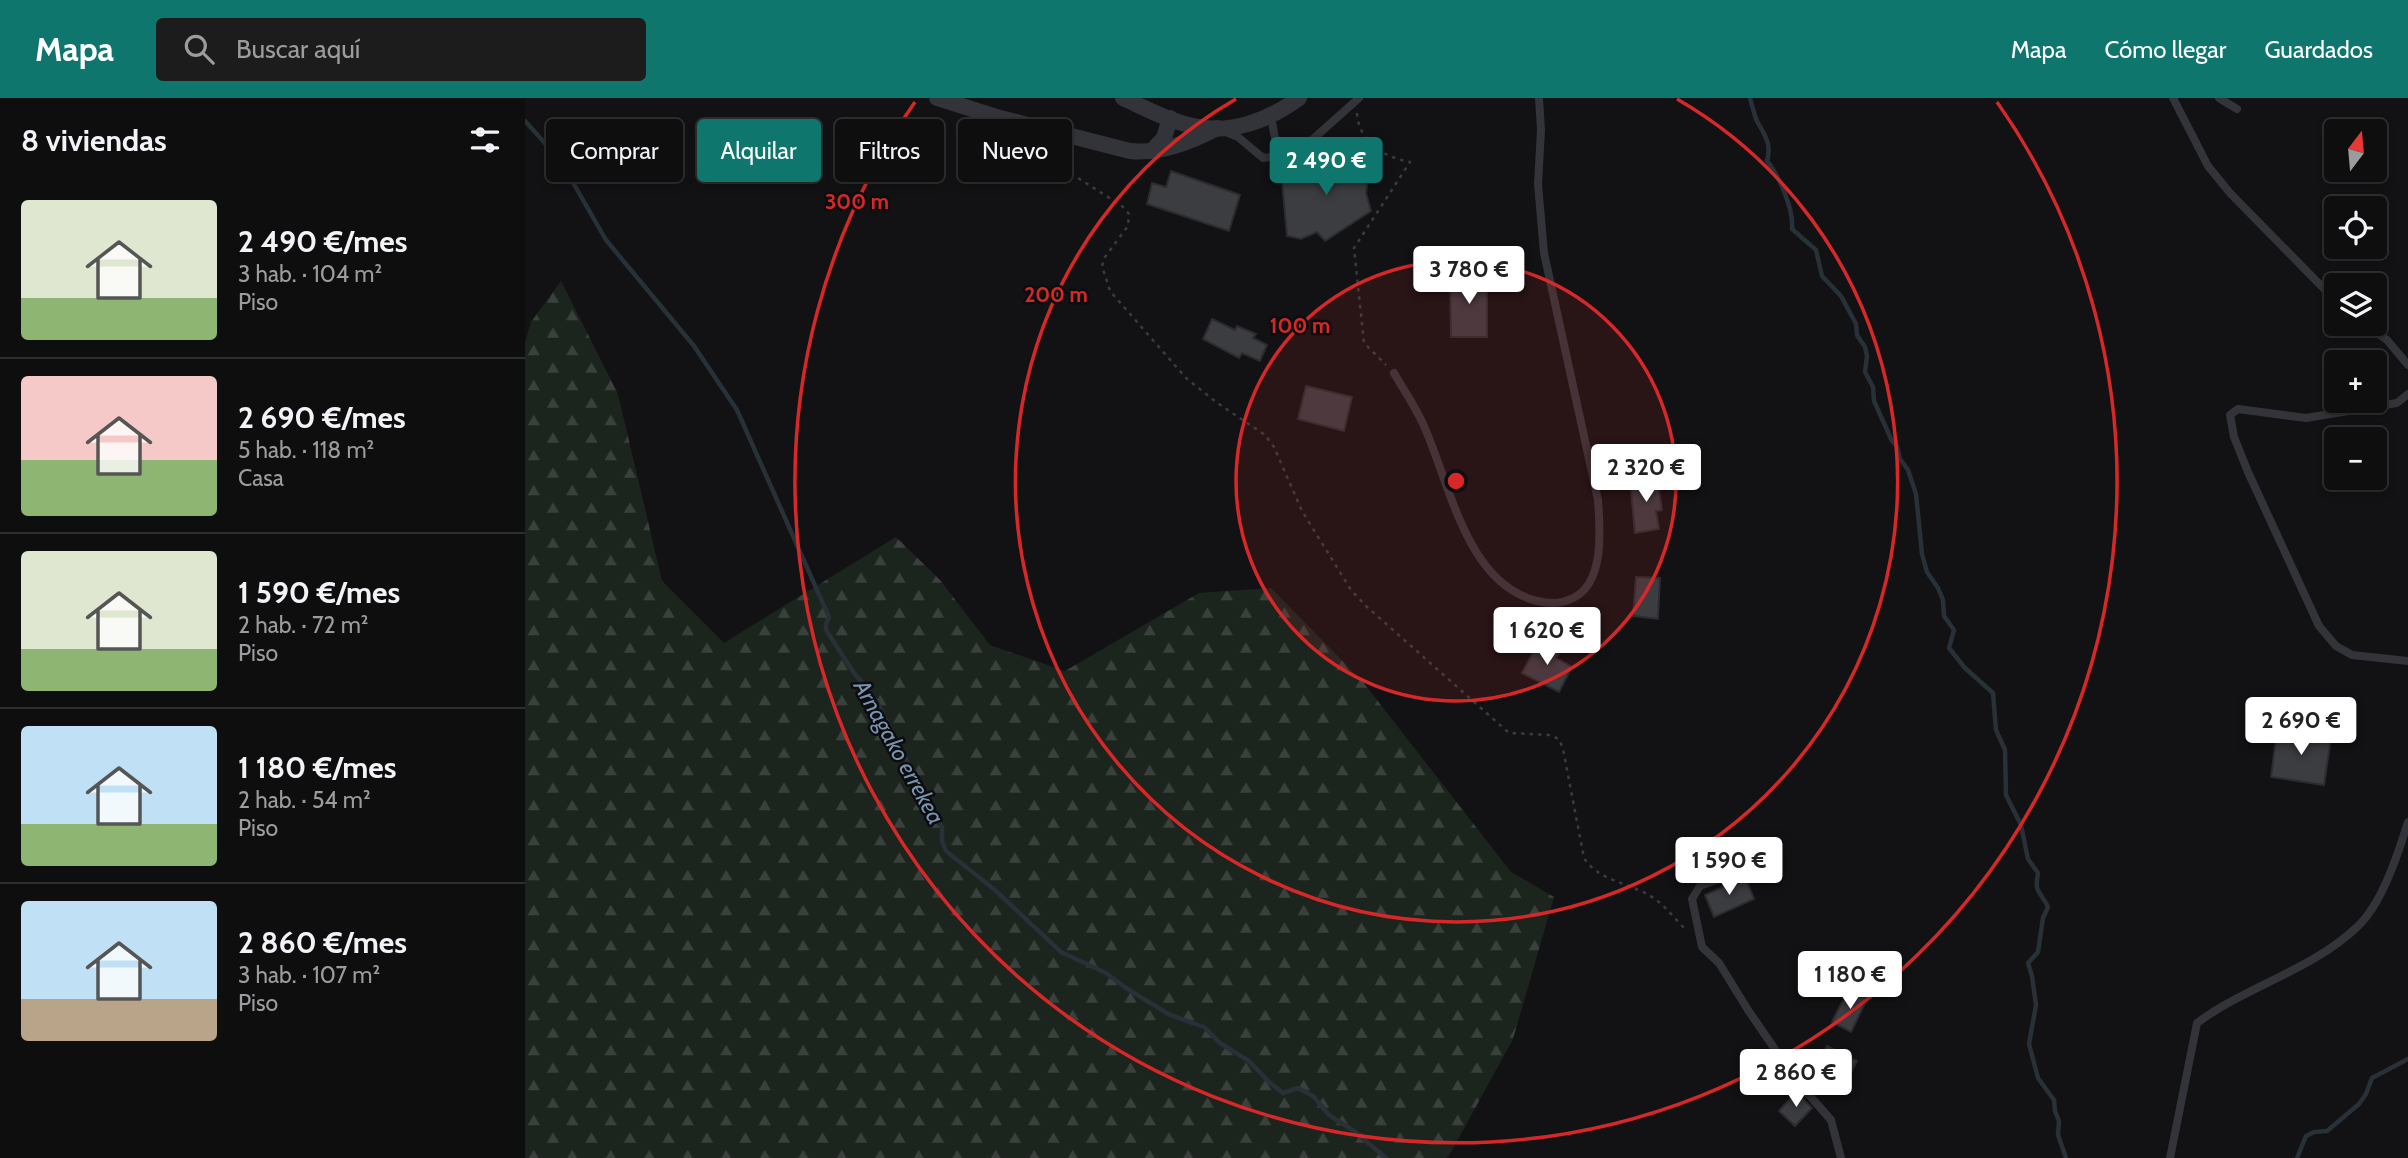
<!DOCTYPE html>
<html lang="es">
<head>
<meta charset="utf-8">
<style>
  body { margin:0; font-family:Cabin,sans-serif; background:#1c1c1d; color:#f1f3f6; height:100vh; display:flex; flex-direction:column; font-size:26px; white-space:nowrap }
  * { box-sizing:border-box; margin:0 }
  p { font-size:23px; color:#9b9c9e }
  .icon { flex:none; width:38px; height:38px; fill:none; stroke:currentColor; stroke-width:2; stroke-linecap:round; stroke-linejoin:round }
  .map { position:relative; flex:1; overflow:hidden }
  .details { display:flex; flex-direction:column; background:#0e0e0f; width:525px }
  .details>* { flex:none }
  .top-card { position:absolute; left:21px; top:21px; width:665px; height:63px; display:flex; gap:14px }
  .needle { width:46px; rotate:16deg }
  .fabs { position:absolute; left:1799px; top:21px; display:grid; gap:14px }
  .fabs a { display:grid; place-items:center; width:63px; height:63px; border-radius:7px; background:#0e0e0f; box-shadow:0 4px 10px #0003,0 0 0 2px #2e2e2f; font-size:35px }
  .price { position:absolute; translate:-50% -60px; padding:0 16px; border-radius:7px; background:#fff; color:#222; font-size:23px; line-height:46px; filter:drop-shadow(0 2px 4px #0008) }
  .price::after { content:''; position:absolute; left:50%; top:42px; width:21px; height:16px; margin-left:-10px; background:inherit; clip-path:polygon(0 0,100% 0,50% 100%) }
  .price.on { background:#0f766e; color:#fff }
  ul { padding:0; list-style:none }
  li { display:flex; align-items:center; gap:21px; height:175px; padding:0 21px }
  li+li { border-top:2px solid #2e2e2f }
  li span { display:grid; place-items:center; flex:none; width:196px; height:140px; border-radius:7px; color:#555 }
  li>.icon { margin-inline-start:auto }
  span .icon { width:84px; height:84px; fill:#fffc; stroke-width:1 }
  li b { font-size:30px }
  h2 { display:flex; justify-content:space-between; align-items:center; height:84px; padding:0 21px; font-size:30px }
  .chip { padding:0 24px; border-radius:7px; background:#0e0e0f; box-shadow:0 4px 10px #0003,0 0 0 2px #2e2e2f; font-size:24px; line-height:63px }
  .chip.on { background:#0f766e; color:#fff }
  header { display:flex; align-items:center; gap:42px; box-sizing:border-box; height:98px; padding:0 35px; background:#0f766e; color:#fff }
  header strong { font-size:33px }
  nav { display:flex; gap:38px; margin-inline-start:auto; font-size:24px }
  .search { width:490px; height:63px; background:#1c1c1d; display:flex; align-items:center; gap:18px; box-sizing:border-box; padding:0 24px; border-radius:7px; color:#9b9c9e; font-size:26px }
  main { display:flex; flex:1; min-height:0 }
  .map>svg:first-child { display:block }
</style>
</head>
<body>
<header>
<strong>Mapa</strong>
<div class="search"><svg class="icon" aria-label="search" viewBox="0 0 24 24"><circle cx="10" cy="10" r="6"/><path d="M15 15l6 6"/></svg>Buscar aquí</div>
<nav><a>Mapa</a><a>Cómo llegar</a><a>Guardados</a></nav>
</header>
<main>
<section class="details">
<h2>8 viviendas<svg class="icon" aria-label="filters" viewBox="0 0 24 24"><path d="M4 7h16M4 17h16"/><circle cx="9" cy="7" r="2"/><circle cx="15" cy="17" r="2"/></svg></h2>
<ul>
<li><span style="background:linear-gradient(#dfe7d0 70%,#8fb573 0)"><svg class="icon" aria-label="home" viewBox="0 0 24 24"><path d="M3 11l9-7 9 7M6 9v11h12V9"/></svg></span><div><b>2 490 €/mes</b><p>3 hab. · 104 m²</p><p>Piso</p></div></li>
<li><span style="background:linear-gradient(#f6c9c9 60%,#8fb573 0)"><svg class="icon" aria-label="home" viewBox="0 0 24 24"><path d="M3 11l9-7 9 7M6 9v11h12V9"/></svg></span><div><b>2 690 €/mes</b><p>5 hab. · 118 m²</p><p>Casa</p></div></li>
<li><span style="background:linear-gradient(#dfe7d0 70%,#8fb573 0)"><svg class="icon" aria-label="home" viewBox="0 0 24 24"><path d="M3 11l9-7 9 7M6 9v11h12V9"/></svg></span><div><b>1 590 €/mes</b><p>2 hab. · 72 m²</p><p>Piso</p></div></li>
<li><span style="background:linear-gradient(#bfe0f5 70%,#8fb573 0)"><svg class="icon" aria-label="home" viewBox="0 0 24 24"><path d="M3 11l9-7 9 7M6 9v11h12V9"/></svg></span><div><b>1 180 €/mes</b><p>2 hab. · 54 m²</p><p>Piso</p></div></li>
<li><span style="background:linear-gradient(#bfe0f5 70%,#b9a48a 0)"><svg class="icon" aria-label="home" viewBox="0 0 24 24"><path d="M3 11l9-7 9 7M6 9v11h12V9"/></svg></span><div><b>2 860 €/mes</b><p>3 hab. · 107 m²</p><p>Piso</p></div></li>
</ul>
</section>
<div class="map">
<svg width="1883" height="1060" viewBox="0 0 1883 1060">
  <defs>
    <pattern id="forest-firs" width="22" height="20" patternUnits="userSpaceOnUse" patternTransform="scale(1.75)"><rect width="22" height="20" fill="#1c241e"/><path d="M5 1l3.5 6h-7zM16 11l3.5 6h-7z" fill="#3a413c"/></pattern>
  </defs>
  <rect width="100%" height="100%" fill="#121214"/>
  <polygon fill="url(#forest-firs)" points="36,183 93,296 137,483 199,545 371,439 415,482 465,547 540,573 674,495 746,490 838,584 986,774 1029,799 988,941 925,1056 921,1060 0,1060 0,245 6,224"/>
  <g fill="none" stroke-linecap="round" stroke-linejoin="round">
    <g stroke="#283038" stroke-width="4.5">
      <path d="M1225,0C1227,8 1229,16 1232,23C1240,38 1247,46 1242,63C1254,77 1269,112 1267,131L1291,152L1297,178L1316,198L1331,226L1332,237L1340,249L1342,258L1340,274L1348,289L1349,303L1367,343L1372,348L1375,361L1383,372L1391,396L1397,456L1402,474L1413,490L1418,502L1419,518L1429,532L1424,550L1440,570L1468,595L1471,632L1480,652L1481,697L1496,727L1503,761L1513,775C1509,796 1515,792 1523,809L1518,820L1513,854L1503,865L1507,878L1511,907L1504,946L1513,980L1529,1002L1530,1013L1534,1023L1533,1037L1541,1060"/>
      <polyline points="0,23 35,62 81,142 169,248 212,312 304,519 301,526 301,532 329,575 352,604 413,724 417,729 417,743 421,753 470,792 536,854 581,875 601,890 645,917 679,929 695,945 724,963 744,984 758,995 773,990 788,998 804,1017 829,1033 861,1060"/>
      <polyline points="1772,1060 1781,1038 1789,1034 1802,1033 1834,1006 1841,996 1847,980 1883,961"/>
    </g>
  </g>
  <g fill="#3c3d41" stroke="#2c2c30" stroke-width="2">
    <polygon points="830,57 840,71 843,82 841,95 846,113 800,143 792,134 776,141 762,138 757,83 795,60"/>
    <polygon points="646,73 715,97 704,133 622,106 627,85 641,89"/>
    <polygon points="925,176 962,177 962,239 926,239"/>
    <polygon points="687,221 710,232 712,228 731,236 728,240 742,247 735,263 717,255 714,260 678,241"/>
    <polygon points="781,288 827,299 819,333 773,321"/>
    <polygon points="1132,379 1137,412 1131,413 1134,431 1110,435 1105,382"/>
    <polygon points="1111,479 1135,480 1133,521 1108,518"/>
    <polygon points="1014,543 1035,554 1031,560 1047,569 1034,594 997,575"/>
    <polygon points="1752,632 1806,640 1799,687 1746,679"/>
    <polygon points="1220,779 1229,801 1189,819 1180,797"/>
    <polygon points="1323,892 1342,901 1326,934 1307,924"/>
    <polygon points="1302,948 1332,963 1317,992 1287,977"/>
    <polygon points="1271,994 1287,1010 1270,1028 1254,1013"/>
  </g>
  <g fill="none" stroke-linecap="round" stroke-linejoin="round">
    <g stroke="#393b40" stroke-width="2.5" stroke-dasharray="3.5 5" stroke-linecap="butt">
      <path d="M832,15C834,45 859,59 885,64L829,150L839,245L861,267"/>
      <path d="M497,42L512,54L597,108L604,116L603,128L580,159L577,168L585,193L661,280L691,304L740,337L749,349L777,413L826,492L841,508L984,635L1024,637L1034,641L1038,651L1059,760C1074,784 1108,785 1130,801C1141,809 1151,822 1161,832"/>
    </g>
    <g stroke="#333439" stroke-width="8">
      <polyline points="1648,0 1683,68 1705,95 1811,203"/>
      <polyline points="1694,0 1712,11"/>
      <polyline points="746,19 750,40 767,56"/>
      <polyline points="698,33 713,39 738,60 767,56 788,41 834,0"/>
      <polyline points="1840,226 1862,242 1883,267"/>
      <path d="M869,275C878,291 890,308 898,326C925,384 940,485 1012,503C1026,506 1036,506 1048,500C1080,485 1075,431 1073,402L1019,155L1013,86L1016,32L1014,0"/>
      <polyline points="1883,296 1872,305 1781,320 1713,311 1705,317 1709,339 1723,374 1794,528 1811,548 1827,557 1883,563"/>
      <polyline points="1204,777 1175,788 1167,801 1177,849 1194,865 1223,912 1271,982 1306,1022 1316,1060"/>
      <path d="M1645,1060L1672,925C1722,888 1787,872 1832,829C1857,806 1873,756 1883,724"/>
    </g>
    <g stroke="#333439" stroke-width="16">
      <path d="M412,0L475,20L605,53C634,56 666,44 692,30"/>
      <path d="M598,0C620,10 644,23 668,28C706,37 744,22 774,0"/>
      <polyline points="627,53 639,40 645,20"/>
    </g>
  </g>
  <circle cx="931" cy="383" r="220" fill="#d62828" fill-opacity=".12"/>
  <g fill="none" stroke="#d62828" stroke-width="3.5">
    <circle cx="931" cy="383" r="220"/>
    <path d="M1152 1A441 441 0 1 1 711 1"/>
    <path d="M1472 4A661 661 0 1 1 390 4"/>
  </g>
  <g text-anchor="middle" stroke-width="5" stroke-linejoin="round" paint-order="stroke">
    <g font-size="23" font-style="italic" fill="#7994b1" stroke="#0d0d0f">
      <text transform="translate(374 654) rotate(61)" y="8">Arnagako errekea</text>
    </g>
  </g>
  <circle cx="931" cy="383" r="10" fill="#d62828" stroke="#0d0d0f" stroke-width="3.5"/>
  <g font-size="21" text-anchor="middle" font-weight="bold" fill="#d62828" stroke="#0d0d0f" stroke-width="5" stroke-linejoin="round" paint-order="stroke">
    <text x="332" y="111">300 m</text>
    <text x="531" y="204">200 m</text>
    <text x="775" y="235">100 m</text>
  </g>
</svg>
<div class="fabs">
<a><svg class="needle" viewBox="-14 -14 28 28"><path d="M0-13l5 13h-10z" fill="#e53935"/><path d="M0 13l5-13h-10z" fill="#9b9c9e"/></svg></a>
<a><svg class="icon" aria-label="locate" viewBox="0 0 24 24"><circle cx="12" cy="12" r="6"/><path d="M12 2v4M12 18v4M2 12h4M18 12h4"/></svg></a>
<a><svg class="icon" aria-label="layers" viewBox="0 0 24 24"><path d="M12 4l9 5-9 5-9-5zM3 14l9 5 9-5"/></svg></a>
<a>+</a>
<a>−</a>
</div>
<b class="price on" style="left:801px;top:99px">2 490 €</b>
<b class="price" style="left:944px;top:208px">3 780 €</b>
<b class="price" style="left:1121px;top:406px">2 320 €</b>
<b class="price" style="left:1022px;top:569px">1 620 €</b>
<b class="price" style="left:1776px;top:659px">2 690 €</b>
<b class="price" style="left:1204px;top:799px">1 590 €</b>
<b class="price" style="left:1325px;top:913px">1 180 €</b>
<b class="price" style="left:1271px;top:1011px">2 860 €</b>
<div class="top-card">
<a class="chip">Comprar</a>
<a class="chip on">Alquilar</a>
<a class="chip">Filtros</a>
<a class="chip">Nuevo</a>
</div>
</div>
</main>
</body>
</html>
